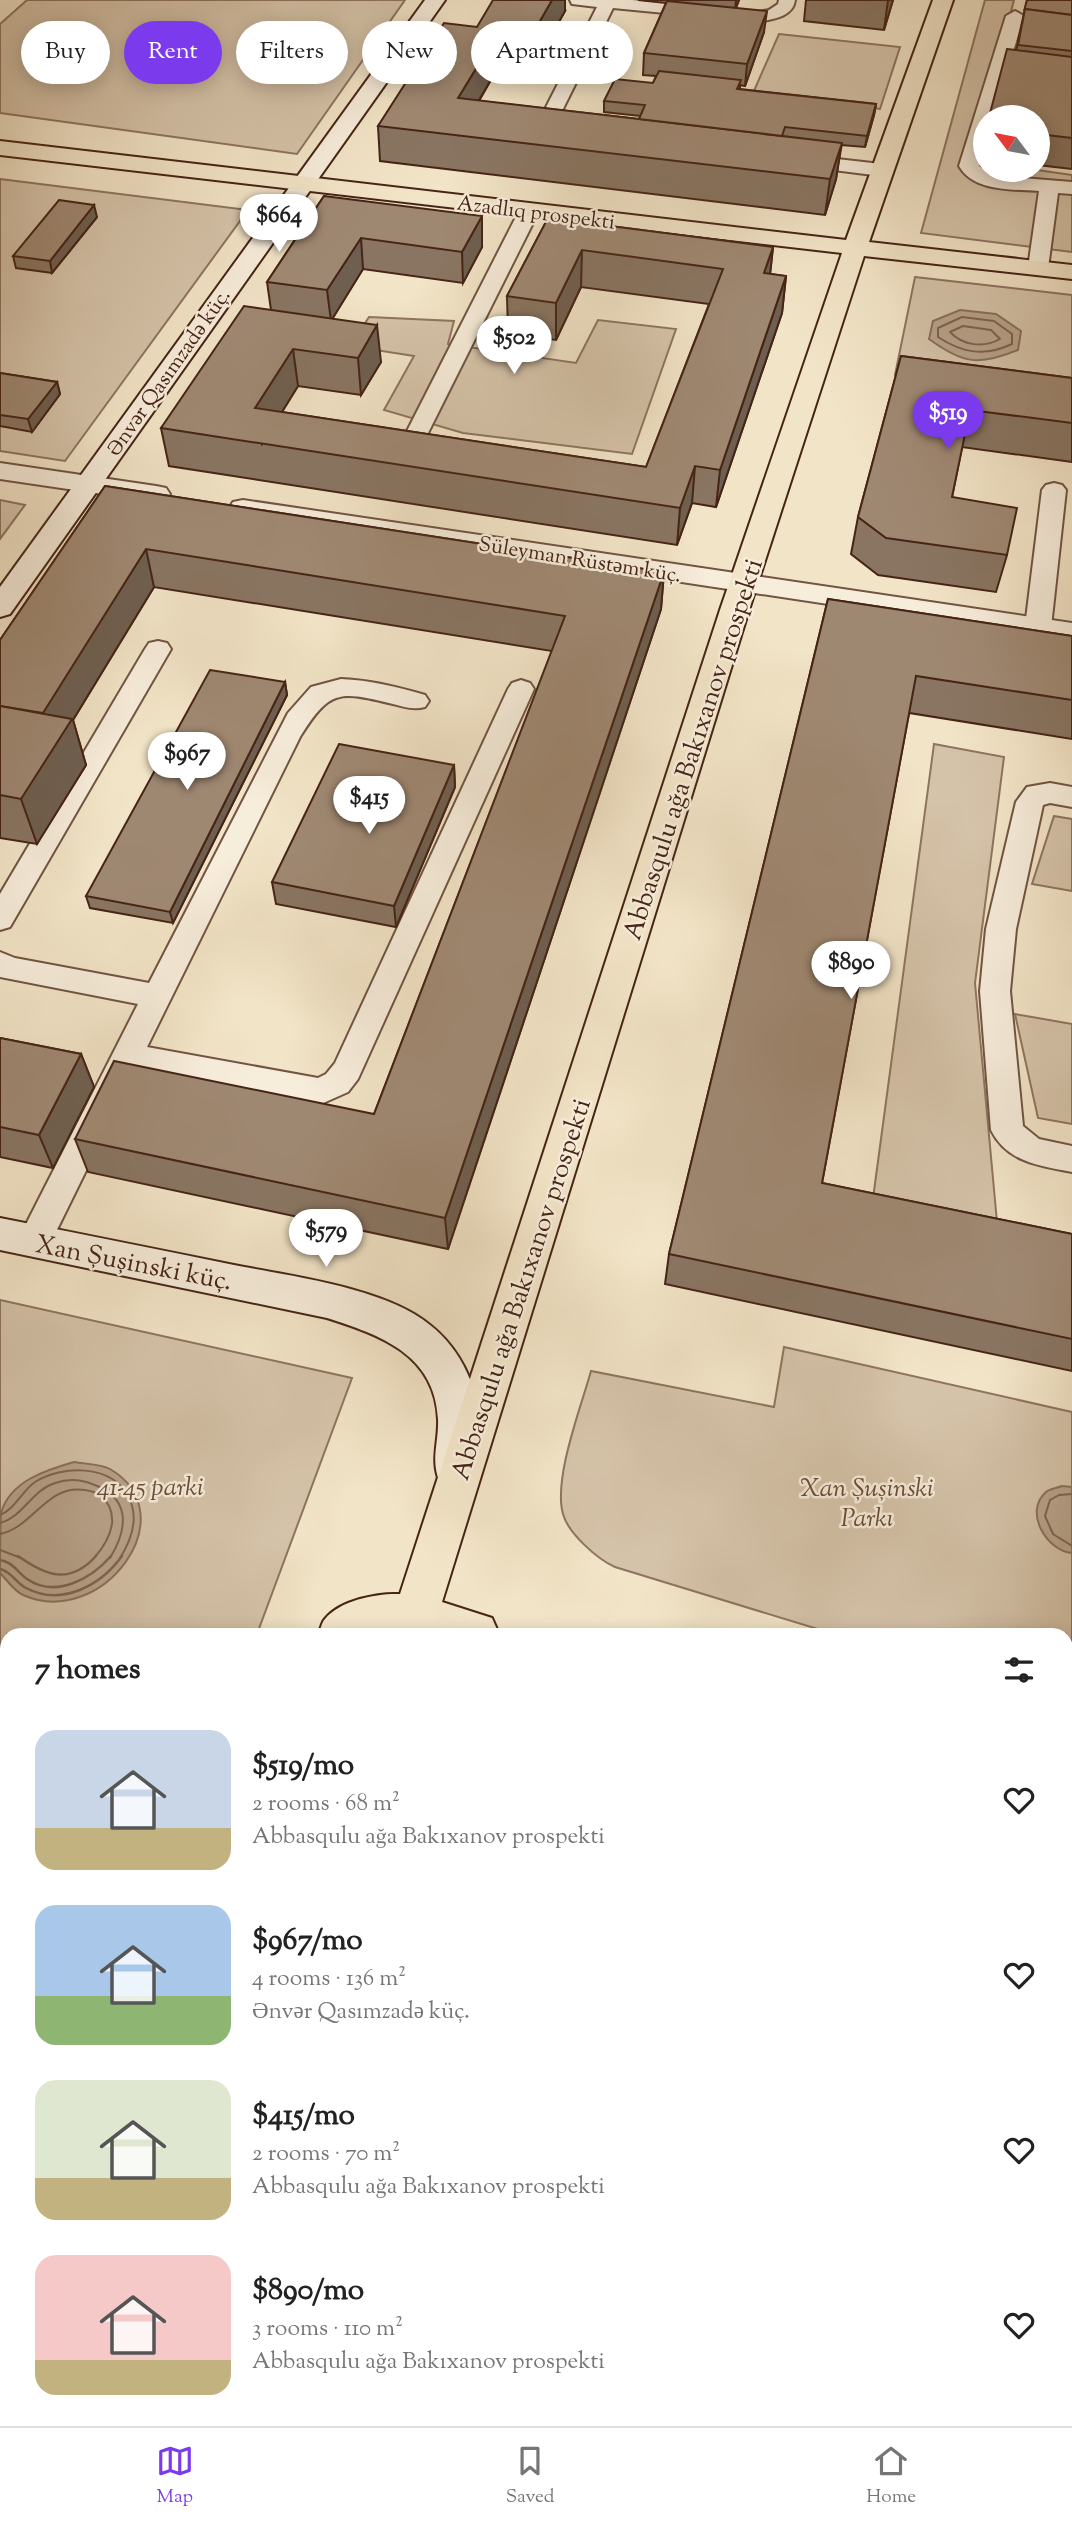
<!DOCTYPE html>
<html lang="en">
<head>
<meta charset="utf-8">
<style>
  body { margin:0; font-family:"Sorts Mill Goudy",serif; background:#f2f2f2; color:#222; height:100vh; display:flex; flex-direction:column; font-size:26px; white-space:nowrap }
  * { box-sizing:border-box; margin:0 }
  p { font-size:23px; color:#767676 }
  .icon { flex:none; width:38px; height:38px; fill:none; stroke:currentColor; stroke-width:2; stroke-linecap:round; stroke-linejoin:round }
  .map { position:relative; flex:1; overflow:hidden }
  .drawer { position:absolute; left:0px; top:1628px; width:1073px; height:800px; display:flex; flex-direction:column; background:#fff; border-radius:21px 21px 0 0; box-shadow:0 4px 18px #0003 }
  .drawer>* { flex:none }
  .banner { position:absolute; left:21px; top:21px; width:700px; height:63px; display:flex; gap:14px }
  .needle { width:46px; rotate:302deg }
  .fabs { position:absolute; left:973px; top:105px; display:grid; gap:14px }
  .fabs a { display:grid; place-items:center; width:77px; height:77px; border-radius:50%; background:#fff; box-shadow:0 4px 18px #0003; font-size:35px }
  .price { position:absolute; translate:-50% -60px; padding:0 16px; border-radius:24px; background:#fff; color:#222; font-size:23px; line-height:46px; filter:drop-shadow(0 2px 4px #0008) }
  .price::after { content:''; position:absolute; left:50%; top:42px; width:21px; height:16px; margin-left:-10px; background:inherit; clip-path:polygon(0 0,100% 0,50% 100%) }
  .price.active { background:#7c3aed; color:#fff }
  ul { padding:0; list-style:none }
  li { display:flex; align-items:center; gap:21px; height:175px; padding:0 35px }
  li span { display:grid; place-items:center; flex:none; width:196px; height:140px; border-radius:21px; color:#555 }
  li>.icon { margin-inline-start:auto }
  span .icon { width:84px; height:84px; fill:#fffc; stroke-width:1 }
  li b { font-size:30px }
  h2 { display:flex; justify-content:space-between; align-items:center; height:84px; padding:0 35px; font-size:30px }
  .tag { padding:0 24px; border-radius:32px; background:#fff; box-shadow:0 4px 18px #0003; font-size:24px; line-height:63px }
  .tag.active { background:#7c3aed; color:#fff }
  .dock { display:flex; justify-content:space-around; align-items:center; height:98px; border-top:2px solid #e0e0e0; background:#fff; font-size:19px; color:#767676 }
  .dock a { display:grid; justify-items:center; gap:4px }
  .dock .active { color:#7c3aed }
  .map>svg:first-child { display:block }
</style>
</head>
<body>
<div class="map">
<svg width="1072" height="2426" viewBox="0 0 1072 2426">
  <rect width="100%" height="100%" fill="#f2e4c7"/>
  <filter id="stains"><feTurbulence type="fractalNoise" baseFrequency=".00286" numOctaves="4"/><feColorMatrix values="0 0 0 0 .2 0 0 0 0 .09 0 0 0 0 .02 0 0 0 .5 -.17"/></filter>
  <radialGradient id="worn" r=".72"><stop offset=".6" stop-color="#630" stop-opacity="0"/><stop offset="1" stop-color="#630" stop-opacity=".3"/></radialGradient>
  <g fill="#d5c3a9" stroke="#8e7460" stroke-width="2">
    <polygon points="27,0 405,0 297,154 0,113 0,24"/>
    <polygon points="985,0 1014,0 972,161 985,163 985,170 1037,170 1072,175 1072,252 921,233"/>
    <polygon points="779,34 900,47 880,109 753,93"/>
    <polygon points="0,179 248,210 65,461 0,451"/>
    <polygon points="915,277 1072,295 1072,397 895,375"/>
    <polygon points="369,317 454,321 448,344 576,363 598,320 676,329 632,454 463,433 384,410 414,356 350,346"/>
    <polygon points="0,500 25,505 0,539"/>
    <polygon points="934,744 1004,757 975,983 997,1222 872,1206"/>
    <polygon points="1054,816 1072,819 1072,891 1032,884"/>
    <polygon points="1015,1014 1072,1024 1072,1124 1038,1118"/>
    <polygon points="0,1300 352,1378 257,1634 7,1634 7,2307 0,2326"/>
    <path d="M784,1347L1072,1412V1694L1066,1692V1634H834L615,1567C597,1559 568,1533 563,1514C553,1479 581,1407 591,1371L774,1407Z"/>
    <polygon points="1066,1984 1072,1986 1072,2426 747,2426 748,2420 1066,2420"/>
  </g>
  <g fill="#b8a38b" stroke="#8a705c" stroke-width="2">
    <path d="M960,310L996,314L1021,331L1018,350C979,366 963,364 929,339L933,321Z"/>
    <path d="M74,1462C85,1464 101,1464 110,1469C188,1515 102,1630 23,1595C15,1592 7,1580 0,1573C0,1555 0,1530 1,1513C10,1481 46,1470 74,1462Z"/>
    <path d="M1062,1486L1072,1487V1553C1047,1551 1023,1512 1046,1492C1049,1489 1058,1488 1062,1486Z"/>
  </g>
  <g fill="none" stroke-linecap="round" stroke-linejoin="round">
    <g stroke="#7f6450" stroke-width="2">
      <path d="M962,317L994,321L1012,334V344C985,357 962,353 938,337V328Z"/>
      <path d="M963,326L991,330L1000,339C984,348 963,346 950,332Z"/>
      <polyline points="1072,1494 1059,1495 1050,1500 1045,1516 1053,1534 1072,1546"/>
      <path d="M0,1515C15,1509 22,1491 35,1482C62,1465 111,1464 128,1496C139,1516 132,1539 120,1558"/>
      <path d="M0,1523C23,1517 32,1490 55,1483C69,1478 80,1479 92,1484C130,1497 129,1527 110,1558"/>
      <path d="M0,1534C34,1527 46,1484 85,1490C91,1491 95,1492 100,1495C110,1503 113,1512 112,1524C110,1537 103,1548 94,1558"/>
      <polyline points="0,1550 21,1558"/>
    </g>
    <g stroke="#7f6450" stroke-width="2.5">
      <path d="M18,1556C45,1575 69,1586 96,1556"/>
      <path d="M0,1560C13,1562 17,1572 27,1579C56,1599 92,1578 111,1556"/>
      <path d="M0,1569C12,1572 16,1583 26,1588C62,1607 101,1585 122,1556"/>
    </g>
    <g stroke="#715442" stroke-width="4">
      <g id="lane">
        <path d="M570,0H632L758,12L769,10L778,4L779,0H795C793,17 773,19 758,22L613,8L556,123L580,131L582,135L573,141L556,138L537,125L597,7L572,4Z"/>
        <path d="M1015,11L1024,16L993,117H985V144L979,166L996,176L1072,182V194L1058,193L1048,268L1045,272H1031L1028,268L1039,191C1012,189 974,192 959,166L1006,16Z"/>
        <polygon points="793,154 881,164 891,170 881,176 786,164 783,160 786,156"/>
        <polygon points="529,205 539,211 426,437 423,442 407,442 404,437 519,211"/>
        <polygon points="1054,483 1062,485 1066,490 1051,627 1047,633 1038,635 1029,633 1025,627 1042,490 1046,485"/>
        <polygon points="158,641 167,643 171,649 10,927 0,930 0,894 145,649 149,643"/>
        <path d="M341,679C370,680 398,687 425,695L429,701L425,707C414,710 404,707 393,704C339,691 330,689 300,737L147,1047L318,1078L326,1074L335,1063L508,689L512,683L521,680L530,683L534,689L358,1079L348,1092L321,1104L136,1069L46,1252L34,1256L22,1252L17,1242L138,1004L0,977V952L15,958L149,983L288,713L311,687Z"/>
        <path d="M1050,783L1072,787V807L1050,803L1043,805L1016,929L1010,991L1023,1126L1039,1139L1072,1146V1172C1039,1166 1007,1162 991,1130L980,991L986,929L1016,802L1027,787Z"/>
      </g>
    </g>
    <g stroke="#715442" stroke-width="4">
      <g id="street">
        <polygon points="0,463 156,486 166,488 170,494 166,500 156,502 0,479"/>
        <polygon points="243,500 1072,623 1072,641 233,514 229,508 233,502"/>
      </g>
    </g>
    <g stroke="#462416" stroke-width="4">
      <g id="secondary">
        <polygon points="425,0 445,0 10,614 0,617 0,587"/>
        <path d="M0,1218C78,1233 156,1249 234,1265C290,1276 386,1288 430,1325C475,1360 494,1430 470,1483L455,1489L440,1483C430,1460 439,1443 438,1419C435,1354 380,1335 327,1318L0,1250Z"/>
      </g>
    </g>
    <g stroke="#462416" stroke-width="4">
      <g id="primary">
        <path d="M933,0H953L869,242L1072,265V279L864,256L749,610L442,1602L492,1618L499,1634H319C320,1630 322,1622 325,1619C340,1600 378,1593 400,1594L720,610L842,253L0,155V141L846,240Z"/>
        <polygon points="1066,1769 1072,1771 1072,1819 1066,1817"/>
        <polygon points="14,2420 72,2420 70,2426 12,2426"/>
        <polygon points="123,2420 181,2420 180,2426 122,2426"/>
      </g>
    </g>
    <use href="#lane" fill="#f7eddb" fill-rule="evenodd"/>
    <use href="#street" fill="#f7eddb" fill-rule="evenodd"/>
    <use href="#secondary" fill="#f7eddb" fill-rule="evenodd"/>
    <use href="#primary" fill="#f2e4c7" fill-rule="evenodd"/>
  </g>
  <g fill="#897562" stroke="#462416" stroke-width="2">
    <polygon points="638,0 739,0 736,8 764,32 745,86 740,85 740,89 876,104 874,115 865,147 841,145 836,179 825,215 380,161 378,126 477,27 565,11 532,70 499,66 479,101 639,119 641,116 604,112 604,101 653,83 656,76 643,75 644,53 666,3"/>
    <polygon points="806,0 893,0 884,30 804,21"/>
    <polygon points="1027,0 1072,0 1072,169 1038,165 1038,117 1016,50 1019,40 1018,40"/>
    <polygon points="985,132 985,158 980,157"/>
    <polygon points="324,196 482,247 463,283 363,269 332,319 381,362 361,395 298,386 282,412 646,467 709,304 581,287 556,340 508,333 507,296 548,218 773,247 770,274 786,276 782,313 716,507 692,503 677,545 169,466 161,428 271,310 267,282"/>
    <polygon points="97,217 52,273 16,268 13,256"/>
    <polygon points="901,356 1072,378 1072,462 962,447 952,497 1007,555 996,592 878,575 851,554 858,517"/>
    <polygon points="0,373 57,382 60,394 32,432 0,426"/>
    <polygon points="105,486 664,572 661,609 448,1249 88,1172 75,1139 374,1114 552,651 154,587 73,720 86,765 37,844 0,838 0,640"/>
    <polygon points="828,599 1072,636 1072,739 909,713 822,1183 1072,1234 1072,1371 665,1284 669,1254"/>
    <polygon points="285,682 287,695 173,923 90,908 86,896"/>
    <polygon points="454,765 455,787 396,927 276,904 272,882"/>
    <polygon points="0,1038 81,1054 94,1087 53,1168 0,1157"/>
  </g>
  <g fill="#6f5f50" stroke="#462416" stroke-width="2">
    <polygon points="552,0 565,0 565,11 532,70 532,35"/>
    <polygon points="736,0 739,0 735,10"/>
    <polygon points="888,0 893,0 884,30"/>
    <polygon points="767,11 764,32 745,86 747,64"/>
    <polygon points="499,31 499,66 459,134 458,98"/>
    <polygon points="876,104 874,115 865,147 867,136"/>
    <polygon points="842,143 836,179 825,215 830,179"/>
    <polygon points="94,205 97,217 52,273 50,261"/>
    <polygon points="482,216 482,247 463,283 462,252"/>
    <polygon points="361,238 363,269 331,321 327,290"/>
    <polygon points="773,247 769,284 764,273"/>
    <polygon points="582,250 581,287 556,340 556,303"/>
    <polygon points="786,276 782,313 716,507 720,470"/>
    <polygon points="377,325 381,362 361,395 358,358"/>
    <polygon points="293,349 298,386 262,444 255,408"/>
    <polygon points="57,382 60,394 32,432 28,419"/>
    <polygon points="695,466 692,503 677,545 680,508"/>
    <polygon points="146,549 154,587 73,720 86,765 37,844 21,799 37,722"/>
    <polygon points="664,572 661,609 448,1249 445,1218"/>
    <polygon points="285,682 287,695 173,923 170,912"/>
    <polygon points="454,765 455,787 396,927 394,906"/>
    <polygon points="81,1054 94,1087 53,1168 39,1135"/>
  </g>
  <g fill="#9f8872" stroke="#462416" stroke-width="2">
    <polygon points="493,0 552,0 532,35 499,31 458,98 842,143 830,179 378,126 444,23 477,27"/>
    <polygon points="1027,0 1072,0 1072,15 1025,9 1024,11"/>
    <polygon points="667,1 767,11 747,64 644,53"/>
    <polygon points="1025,9 1072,15 1072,51 1018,45"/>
    <polygon points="1007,49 1072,57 1072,138 1038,134 1038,117 989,117"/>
    <polygon points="659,71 741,80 737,89 876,104 867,136 785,127 782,136 639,119 645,105 604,101 615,79 653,83"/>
    <polygon points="324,196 482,216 462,252 361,238 327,290 267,282"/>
    <polygon points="59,200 94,205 50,261 13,256"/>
    <polygon points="548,218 773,247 764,273 786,276 720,470 695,466 680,508 161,428 244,306 377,325 358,358 293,349 255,408 646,467 723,269 582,250 556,303 507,296"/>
    <polygon points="901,356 1072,378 1072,423 970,410 952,497 1017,508 1007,555 886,538 858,517"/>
    <polygon points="0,373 57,382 28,419 0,415"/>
    <polygon points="105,486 664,572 445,1218 75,1139 114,1061 374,1114 565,616 146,549 43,713 0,706 0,640"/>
    <polygon points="828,599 1072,636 1072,700 916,676 822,1183 1072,1234 1072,1339 669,1254"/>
    <polygon points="210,670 285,682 170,912 86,896"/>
    <polygon points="0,706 72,719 21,799 0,795"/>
    <polygon points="339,744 454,765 394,906 272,882"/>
    <polygon points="0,1038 81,1054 39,1135 0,1127"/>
  </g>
  <g text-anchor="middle" stroke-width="5" stroke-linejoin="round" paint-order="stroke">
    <g font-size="21" fill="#462416" stroke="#f7eddb">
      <text transform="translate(536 212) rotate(7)" y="7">Azadlıq prospekti</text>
      <text transform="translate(168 372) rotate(-55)" y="7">Ənvər Qasımzadə küç.</text>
      <text transform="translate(580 559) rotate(9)" y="7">Süleyman Rüstəm küç.</text>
    </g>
    <g font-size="26" fill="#462416" stroke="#f7eddb">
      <text transform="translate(692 749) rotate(-72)" y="9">Abbasqulu ağa Bakıxanov prospekti</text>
      <text transform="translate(134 1262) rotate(11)" y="9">Xan Şuşinski küç.</text>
      <text transform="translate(520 1289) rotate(-72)" y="9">Abbasqulu ağa Bakıxanov prospekti</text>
    </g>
    <g font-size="26" font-style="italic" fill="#6a4c3b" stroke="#f7eddb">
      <text x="150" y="1495">41-45 parki</text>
      <text x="867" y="1496">Xan Şuşinski<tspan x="867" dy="30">Parkı</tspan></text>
    </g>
  </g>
  <rect width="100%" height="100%" filter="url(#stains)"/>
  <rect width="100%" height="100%" fill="url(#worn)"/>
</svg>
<div class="fabs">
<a><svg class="needle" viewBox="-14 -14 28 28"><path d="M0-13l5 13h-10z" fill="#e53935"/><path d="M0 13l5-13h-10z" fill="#767676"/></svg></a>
</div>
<b class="price" style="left:279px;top:254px">$664</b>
<b class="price" style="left:514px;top:376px">$502</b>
<b class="price active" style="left:948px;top:451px">$519</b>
<b class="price" style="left:187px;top:792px">$967</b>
<b class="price" style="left:369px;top:836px">$415</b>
<b class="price" style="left:851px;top:1001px">$890</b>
<b class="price" style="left:326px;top:1269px">$579</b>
<div class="banner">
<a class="tag">Buy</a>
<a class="tag active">Rent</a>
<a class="tag">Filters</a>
<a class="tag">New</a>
<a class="tag">Apartment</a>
</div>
<section class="drawer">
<h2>7 homes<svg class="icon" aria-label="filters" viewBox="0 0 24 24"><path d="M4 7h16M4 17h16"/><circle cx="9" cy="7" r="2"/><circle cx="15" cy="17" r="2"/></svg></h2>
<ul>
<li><span style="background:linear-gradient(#c9d6e8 70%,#c2b280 0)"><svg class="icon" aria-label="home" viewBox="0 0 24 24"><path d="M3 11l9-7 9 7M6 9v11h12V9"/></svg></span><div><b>$519/mo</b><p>2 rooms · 68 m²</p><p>Abbasqulu ağa Bakıxanov prospekti</p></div><svg class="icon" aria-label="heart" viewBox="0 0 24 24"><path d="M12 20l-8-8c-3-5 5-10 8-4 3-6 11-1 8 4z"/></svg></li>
<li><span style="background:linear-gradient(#a9c7e8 65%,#8fb573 0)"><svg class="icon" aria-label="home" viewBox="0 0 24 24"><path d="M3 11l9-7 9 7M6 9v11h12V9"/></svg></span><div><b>$967/mo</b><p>4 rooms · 136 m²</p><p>Ənvər Qasımzadə küç.</p></div><svg class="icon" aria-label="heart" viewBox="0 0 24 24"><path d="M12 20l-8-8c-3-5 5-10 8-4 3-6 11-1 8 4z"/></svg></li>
<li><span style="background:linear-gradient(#dfe7d0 70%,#c2b280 0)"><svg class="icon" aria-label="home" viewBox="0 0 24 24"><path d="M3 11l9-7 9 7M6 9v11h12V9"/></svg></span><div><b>$415/mo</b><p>2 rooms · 70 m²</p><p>Abbasqulu ağa Bakıxanov prospekti</p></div><svg class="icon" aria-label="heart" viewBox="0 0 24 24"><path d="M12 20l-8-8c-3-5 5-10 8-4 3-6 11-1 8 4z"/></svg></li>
<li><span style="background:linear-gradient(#f6c9c9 75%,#c2b280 0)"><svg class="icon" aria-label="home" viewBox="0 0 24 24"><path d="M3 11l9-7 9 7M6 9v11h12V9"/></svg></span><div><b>$890/mo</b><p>3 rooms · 110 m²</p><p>Abbasqulu ağa Bakıxanov prospekti</p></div><svg class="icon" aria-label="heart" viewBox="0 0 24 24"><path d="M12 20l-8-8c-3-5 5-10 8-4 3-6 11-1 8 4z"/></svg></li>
</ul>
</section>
</div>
<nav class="dock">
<a class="active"><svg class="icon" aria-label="map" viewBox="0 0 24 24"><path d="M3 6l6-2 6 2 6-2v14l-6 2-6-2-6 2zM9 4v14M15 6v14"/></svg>Map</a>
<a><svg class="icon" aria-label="saved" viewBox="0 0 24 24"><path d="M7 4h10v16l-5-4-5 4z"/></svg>Saved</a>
<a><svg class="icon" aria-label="home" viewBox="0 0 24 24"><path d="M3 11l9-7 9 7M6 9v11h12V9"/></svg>Home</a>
</nav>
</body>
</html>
